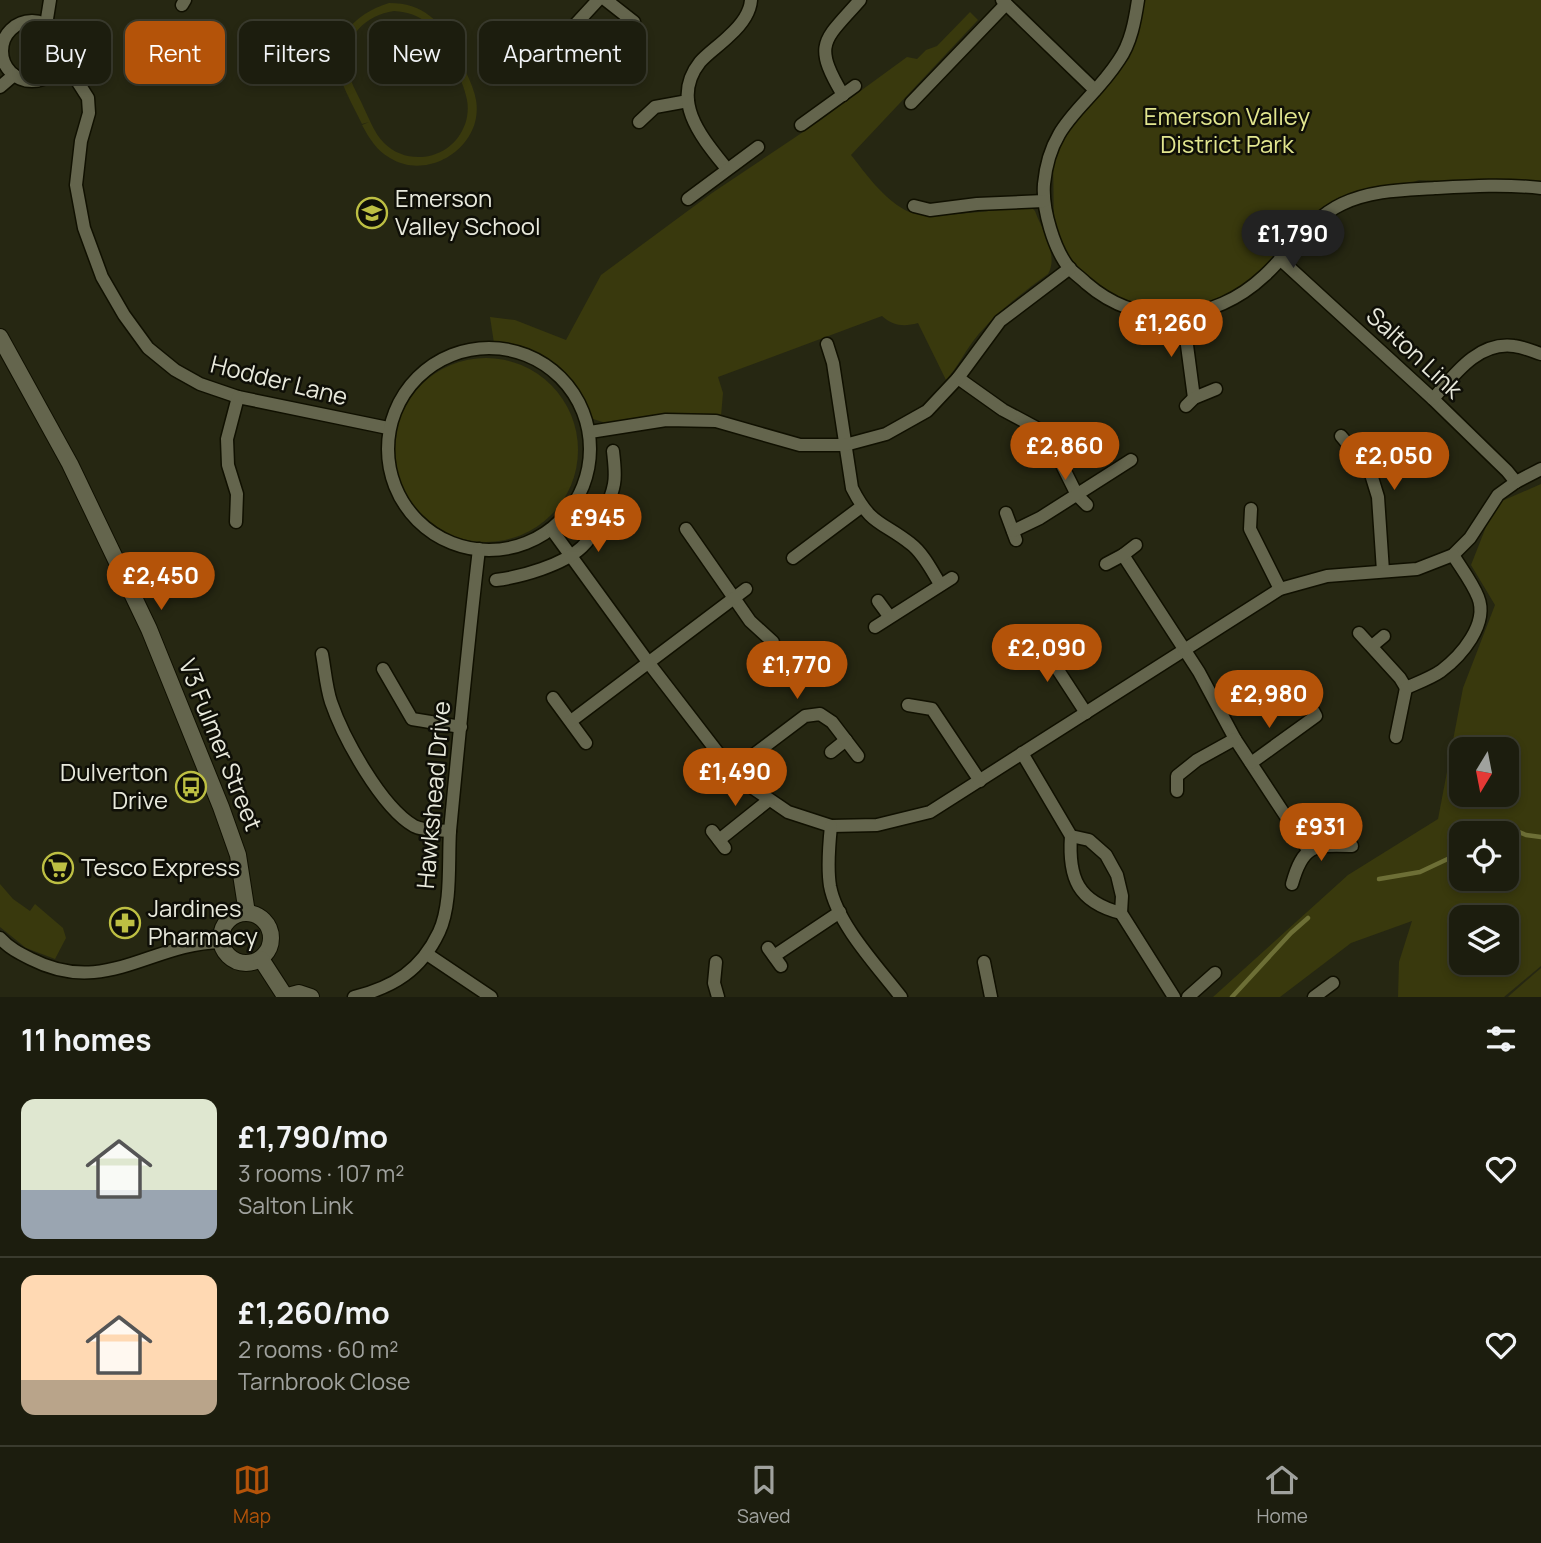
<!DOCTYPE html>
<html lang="en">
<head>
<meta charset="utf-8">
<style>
  body { margin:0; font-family:Manrope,sans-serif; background:#292a1c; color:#f1f3f6; height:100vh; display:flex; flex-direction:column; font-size:26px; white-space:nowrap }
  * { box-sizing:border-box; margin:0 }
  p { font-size:23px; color:#a0a29e }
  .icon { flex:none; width:38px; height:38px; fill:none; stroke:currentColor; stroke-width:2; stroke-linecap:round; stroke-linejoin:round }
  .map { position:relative; height:997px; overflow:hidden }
  .sheet { display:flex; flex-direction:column; background:#1c1d0e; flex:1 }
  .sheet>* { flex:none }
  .banner { position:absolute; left:21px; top:21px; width:700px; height:63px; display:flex; gap:14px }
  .needle { width:46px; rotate:190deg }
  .buttons { position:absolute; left:1449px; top:737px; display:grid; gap:14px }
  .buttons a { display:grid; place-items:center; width:70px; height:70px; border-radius:14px; background:#1c1d0e; box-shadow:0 4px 10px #0003,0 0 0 2px #3a3b2e; font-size:35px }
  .price { position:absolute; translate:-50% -60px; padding:0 16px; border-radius:24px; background:#b45309; color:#fff; font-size:23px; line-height:46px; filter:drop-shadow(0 2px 4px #0008) }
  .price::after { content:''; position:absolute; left:50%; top:42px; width:21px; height:16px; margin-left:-10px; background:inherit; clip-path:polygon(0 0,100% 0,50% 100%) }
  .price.current { background:#222; color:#fff }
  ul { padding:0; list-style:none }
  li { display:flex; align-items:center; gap:21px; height:175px; padding:0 21px }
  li+li { border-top:2px solid #3a3b2e }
  li span { display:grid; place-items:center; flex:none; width:196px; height:140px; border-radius:14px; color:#555 }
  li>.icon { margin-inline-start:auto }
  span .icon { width:84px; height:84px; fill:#fffc; stroke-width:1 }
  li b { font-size:30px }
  h2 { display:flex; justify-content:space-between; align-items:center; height:84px; padding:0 21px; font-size:30px }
  .pill { padding:0 24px; border-radius:14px; background:#1c1d0e; box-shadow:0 4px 10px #0003,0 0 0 2px #3a3b2e; font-size:24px; line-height:63px }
  .pill.current { background:#b45309; color:#fff }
  .tabs { display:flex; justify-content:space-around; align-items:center; height:98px; border-top:2px solid #3a3b2e; background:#1c1d0e; font-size:19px; color:#a0a29e }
  .tabs a { display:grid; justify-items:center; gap:4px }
  .tabs .current { color:#b45309 }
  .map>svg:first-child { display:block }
</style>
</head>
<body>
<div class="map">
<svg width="1541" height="997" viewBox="0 0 1541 997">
  <rect width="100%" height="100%" fill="#262712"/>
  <g fill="#39390d" fill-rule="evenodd">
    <polygon points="1132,0 1541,0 1541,186 1419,180 1330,212 1230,302 1156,310 1094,290 1054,239 1053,150 1104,89 1129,18"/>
    <path d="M389,3C423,3 441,21 455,50C462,65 473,83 476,100C484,146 429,182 390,158C377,151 369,138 362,125L369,122L362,124C355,110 347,95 341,80C328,40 354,14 389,3ZM394,11C408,12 418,15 428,24C443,36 464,82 467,100C469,111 467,122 462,131C447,160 407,166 384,143C374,133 369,118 363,106C357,93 349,80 347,66C344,36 366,15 394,11Z"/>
    <path d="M970,12L978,20L851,155C866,174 883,198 905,210C927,221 998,209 1025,207H1031L1035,211C1042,230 1059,256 1048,274C1021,294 995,313 974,340C964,353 957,368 946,380L918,323C904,327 893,326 882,316L718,377L723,393L721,416L659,414L609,424L593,419L569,378L552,363L529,351L494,343L490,317L515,320L566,340L601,275L712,193L818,122L907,57L917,59L926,50L937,46Z"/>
    <circle cx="486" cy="450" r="92"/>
    <path d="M1541,484V966L1504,997H1398L1399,962L1412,921L1351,943L1280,997H1213L1348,875L1438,819L1463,688L1495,605L1471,565L1495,504ZM1461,749H1507V794H1461ZM1461,833H1507V878H1461ZM1461,917H1507V962H1461Z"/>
    <polygon points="0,884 13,899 30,911 35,904 63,928 66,938 55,959 26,948 0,927"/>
    <polygon points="1541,968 1541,997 1508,997 1510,995"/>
  </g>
  <polygon fill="#6d6f36" points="1495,820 1507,827 1503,833 1467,833 1468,830 1483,822"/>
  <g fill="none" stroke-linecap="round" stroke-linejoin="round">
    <g stroke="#6d6f36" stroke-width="4.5">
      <polyline points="1507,827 1526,835 1541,837"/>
      <polyline points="1379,879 1420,872 1454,856 1461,855"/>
      <polyline points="1232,997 1291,933 1308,918"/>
    </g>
    <g stroke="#101000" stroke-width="15">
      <g id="minor">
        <polyline points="606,0 634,22"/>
        <polyline points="1002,0 1095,90"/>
        <path d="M1138,0C1135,20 1131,43 1119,60C1088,108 1050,120 1044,184C1042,209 1054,250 1070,269C1075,274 1081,278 1086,283C1140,330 1214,323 1264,276C1289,253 1310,219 1342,204C1371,190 1404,190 1435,188C1471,186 1505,184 1541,188"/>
        <polyline points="182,5 185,0"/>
        <circle cx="32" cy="51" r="30"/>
        <polyline points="46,25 50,0"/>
        <polyline points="573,27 598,0"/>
        <polyline points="58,65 72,73 88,98 89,113 81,141 76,185 84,228 102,277 124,315 148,348 175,370 200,384 238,397 388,428"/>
        <polyline points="0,87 14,75"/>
        <path d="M843,95C812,43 824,41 860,0"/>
        <polyline points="911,103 1006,4"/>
        <polyline points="639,122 655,107 688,101"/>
        <polyline points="801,125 855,86"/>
        <path d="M727,169C703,139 669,101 700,62C708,53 720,45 729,36C739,27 750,15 751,0"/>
        <polyline points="688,199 758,147"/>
        <polyline points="914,206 930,210 977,204 1044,201"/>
        <polyline points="1280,259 1433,399 1507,471 1516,482"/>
        <polyline points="1183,315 1194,398"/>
        <path d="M827,344L833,363L852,488C871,526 882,521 911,544C923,553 932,571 940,584"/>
        <circle cx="489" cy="449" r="101"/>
        <polyline points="958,378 1003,410 1035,427 1053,447 1077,495 1087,505"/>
        <path d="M1433,399C1454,375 1478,341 1514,346C1523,347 1532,351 1541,354"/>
        <polyline points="1186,406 1194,398 1216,389"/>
        <polyline points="590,432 666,420 716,421 800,445 845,445 886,434 927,411 958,378 1000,321 1070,268"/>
        <polyline points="1341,436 1370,471 1378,497 1383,571"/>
        <polyline points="1251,509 1250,529 1280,589"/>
        <polyline points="1006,513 1016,540"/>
        <polyline points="236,522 237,494 228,465 227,439 238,397"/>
        <polyline points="686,529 750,621 773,642"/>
        <polyline points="552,530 648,662 732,771 747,784 788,812 831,826 877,825 930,812 1280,589 1327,576 1417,569 1453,555 1470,538 1498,495 1516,482 1541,469"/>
        <polyline points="1013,531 1040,518 1131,460"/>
        <polyline points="1123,555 1199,672 1235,739 1308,850"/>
        <polyline points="793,558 861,507"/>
        <polyline points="1106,564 1123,555 1136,545"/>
        <path d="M496,580C521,577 563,565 582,547C594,536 611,501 614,484C616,474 614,461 613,451"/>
        <polyline points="878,601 889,616"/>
        <polyline points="875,627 952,578"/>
        <path d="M1359,633L1400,678L1406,688C1417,683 1431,678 1441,671C1461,656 1489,624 1478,597C1472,582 1461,568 1453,555"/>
        <polyline points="1020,639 1043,647 1086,713"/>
        <polyline points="1372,646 1384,636"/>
        <path d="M322,654C325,670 326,687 331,702C343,737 381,807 414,826C423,831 439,830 450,831"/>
        <polyline points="383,669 412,719 461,727"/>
        <polyline points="553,698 586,743"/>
        <polyline points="908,705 932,709 980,781"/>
        <polyline points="571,721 746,589"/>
        <polyline points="1396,737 1406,688"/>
        <polyline points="831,752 846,740"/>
        <polyline points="1022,753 1071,836 1089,840 1106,855 1117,875 1122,896 1121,913 1174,997"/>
        <polyline points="1251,763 1316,716 1307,700"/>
        <polyline points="732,771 805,716 820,714 832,722 858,756"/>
        <polyline points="1177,791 1177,776 1197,760 1235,739"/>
        <path d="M831,826C829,845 827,867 830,886C837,924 878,967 901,997"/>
        <polyline points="712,831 725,848"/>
        <path d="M1071,836C1068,878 1078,902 1121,913"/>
        <polyline points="719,840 769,800"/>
        <path d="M1292,884C1303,844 1314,845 1352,846"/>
        <path d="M0,938C9,948 19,953 31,959C105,997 151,943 221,942"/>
        <polyline points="768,948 781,966"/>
        <polyline points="427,954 491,997"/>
        <polyline points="774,956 840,912"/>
        <polyline points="716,962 714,983 718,997"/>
        <polyline points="984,962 991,997"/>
        <path d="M354,997C394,987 421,970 439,932C452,904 448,862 450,831C459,737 468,643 479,549"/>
        <polyline points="1188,997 1215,973"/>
        <polyline points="1314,997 1333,983"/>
      </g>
    </g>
    <g stroke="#101000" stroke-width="18">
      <g id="tertiary">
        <polyline points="0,337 70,464 149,629 221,807 238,855 247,913"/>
        <circle cx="246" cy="938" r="25"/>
        <polyline points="261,959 285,996"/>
        <polyline points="284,997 299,993 311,997"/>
      </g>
    </g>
    <use href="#minor" stroke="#64654d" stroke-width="12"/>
    <use href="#tertiary" stroke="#64654d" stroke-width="16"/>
  </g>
  <defs>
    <g id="school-ring" transform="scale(1.575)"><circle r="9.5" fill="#0f0f07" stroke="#bdbf43" stroke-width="1.5"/><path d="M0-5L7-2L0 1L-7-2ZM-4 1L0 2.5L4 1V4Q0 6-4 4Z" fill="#bdbf43"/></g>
    <g id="bus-ring" transform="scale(1.575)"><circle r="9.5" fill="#0f0f07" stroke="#bdbf43" stroke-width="1.5"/><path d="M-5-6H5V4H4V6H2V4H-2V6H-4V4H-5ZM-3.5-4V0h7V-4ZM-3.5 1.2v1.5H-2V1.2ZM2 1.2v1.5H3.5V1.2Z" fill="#bdbf43"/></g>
    <g id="supermarket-ring" transform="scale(1.575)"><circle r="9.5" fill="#0f0f07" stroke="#bdbf43" stroke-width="1.5"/><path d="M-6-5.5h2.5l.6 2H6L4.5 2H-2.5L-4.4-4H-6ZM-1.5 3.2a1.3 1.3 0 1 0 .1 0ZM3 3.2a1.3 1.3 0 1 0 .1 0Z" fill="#bdbf43"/></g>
    <g id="pharmacy-ring" transform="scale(1.575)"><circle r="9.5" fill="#0f0f07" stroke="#bdbf43" stroke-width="1.5"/><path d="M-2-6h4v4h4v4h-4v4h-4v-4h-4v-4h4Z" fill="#bdbf43"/></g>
  </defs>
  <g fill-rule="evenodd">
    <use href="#school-ring" x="372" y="213"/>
    <use href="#bus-ring" x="191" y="787"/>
    <use href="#supermarket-ring" x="58" y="868"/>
    <use href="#pharmacy-ring" x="125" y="923"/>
  </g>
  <g text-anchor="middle" stroke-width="5" stroke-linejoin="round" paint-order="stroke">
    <g font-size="24" fill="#e2e68f" stroke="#0f0f07">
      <text x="1227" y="125">Emerson Valley<tspan x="1227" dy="28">District Park</tspan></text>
    </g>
    <g font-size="24" fill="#e8e9dc" stroke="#0f0f07" text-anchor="start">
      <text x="395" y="207">Emerson<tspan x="395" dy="28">Valley School</tspan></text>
      <text x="168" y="781" text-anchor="end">Dulverton<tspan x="168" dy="28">Drive</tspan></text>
      <text x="81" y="876">Tesco Express</text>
      <text x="148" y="917">Jardines<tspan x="148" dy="28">Pharmacy</tspan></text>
    </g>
    <g font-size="24" fill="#e8e9dc" stroke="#0f0f07">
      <text transform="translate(1414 353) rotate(43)" y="8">Salton Link</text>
      <text transform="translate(279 381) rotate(14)" y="8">Hodder Lane</text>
      <text transform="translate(220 745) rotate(68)" y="8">V3 Fulmer Street</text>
      <text transform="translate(434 795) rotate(-85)" y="8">Hawkshead Drive</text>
    </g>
  </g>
</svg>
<div class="buttons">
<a><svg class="needle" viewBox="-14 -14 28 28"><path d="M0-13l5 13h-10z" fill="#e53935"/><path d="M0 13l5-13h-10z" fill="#a0a29e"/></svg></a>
<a><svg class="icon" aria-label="locate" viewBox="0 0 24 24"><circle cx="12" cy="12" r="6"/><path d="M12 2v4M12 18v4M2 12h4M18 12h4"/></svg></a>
<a><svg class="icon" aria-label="layers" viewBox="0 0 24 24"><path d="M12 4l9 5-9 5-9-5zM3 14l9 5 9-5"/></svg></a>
</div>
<b class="price current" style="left:1293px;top:270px">£1,790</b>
<b class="price" style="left:1171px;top:359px">£1,260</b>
<b class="price" style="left:1065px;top:482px">£2,860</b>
<b class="price" style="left:1394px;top:492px">£2,050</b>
<b class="price" style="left:598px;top:554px">£945</b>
<b class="price" style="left:161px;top:612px">£2,450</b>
<b class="price" style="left:1047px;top:684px">£2,090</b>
<b class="price" style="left:797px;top:701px">£1,770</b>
<b class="price" style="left:1269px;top:730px">£2,980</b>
<b class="price" style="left:735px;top:808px">£1,490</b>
<b class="price" style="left:1321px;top:863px">£931</b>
<div class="banner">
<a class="pill">Buy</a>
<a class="pill current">Rent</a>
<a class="pill">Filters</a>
<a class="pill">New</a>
<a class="pill">Apartment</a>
</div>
</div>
<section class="sheet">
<h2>11 homes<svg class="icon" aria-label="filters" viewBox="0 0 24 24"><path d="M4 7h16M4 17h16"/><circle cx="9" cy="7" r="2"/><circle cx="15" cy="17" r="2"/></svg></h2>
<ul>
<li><span style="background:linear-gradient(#dfe7d0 65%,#9aa5b1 0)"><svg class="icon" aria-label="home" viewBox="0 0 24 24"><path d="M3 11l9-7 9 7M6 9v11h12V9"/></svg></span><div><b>£1,790/mo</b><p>3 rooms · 107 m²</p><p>Salton Link</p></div><svg class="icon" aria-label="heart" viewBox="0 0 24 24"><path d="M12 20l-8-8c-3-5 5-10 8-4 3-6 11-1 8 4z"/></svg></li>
<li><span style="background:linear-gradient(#ffd9b3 75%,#b9a48a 0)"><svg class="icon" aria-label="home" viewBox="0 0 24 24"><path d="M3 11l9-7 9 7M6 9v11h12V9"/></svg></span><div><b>£1,260/mo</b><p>2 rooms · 60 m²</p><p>Tarnbrook Close</p></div><svg class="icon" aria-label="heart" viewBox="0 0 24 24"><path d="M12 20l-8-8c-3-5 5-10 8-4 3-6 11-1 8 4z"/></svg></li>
</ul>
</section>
<nav class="tabs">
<a class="current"><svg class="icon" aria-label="map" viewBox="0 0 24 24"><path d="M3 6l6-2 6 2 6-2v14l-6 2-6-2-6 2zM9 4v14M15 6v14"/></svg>Map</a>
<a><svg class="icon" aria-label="saved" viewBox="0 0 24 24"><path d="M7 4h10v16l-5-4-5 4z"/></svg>Saved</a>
<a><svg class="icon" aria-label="home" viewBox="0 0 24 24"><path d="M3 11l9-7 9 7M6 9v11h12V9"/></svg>Home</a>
</nav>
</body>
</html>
